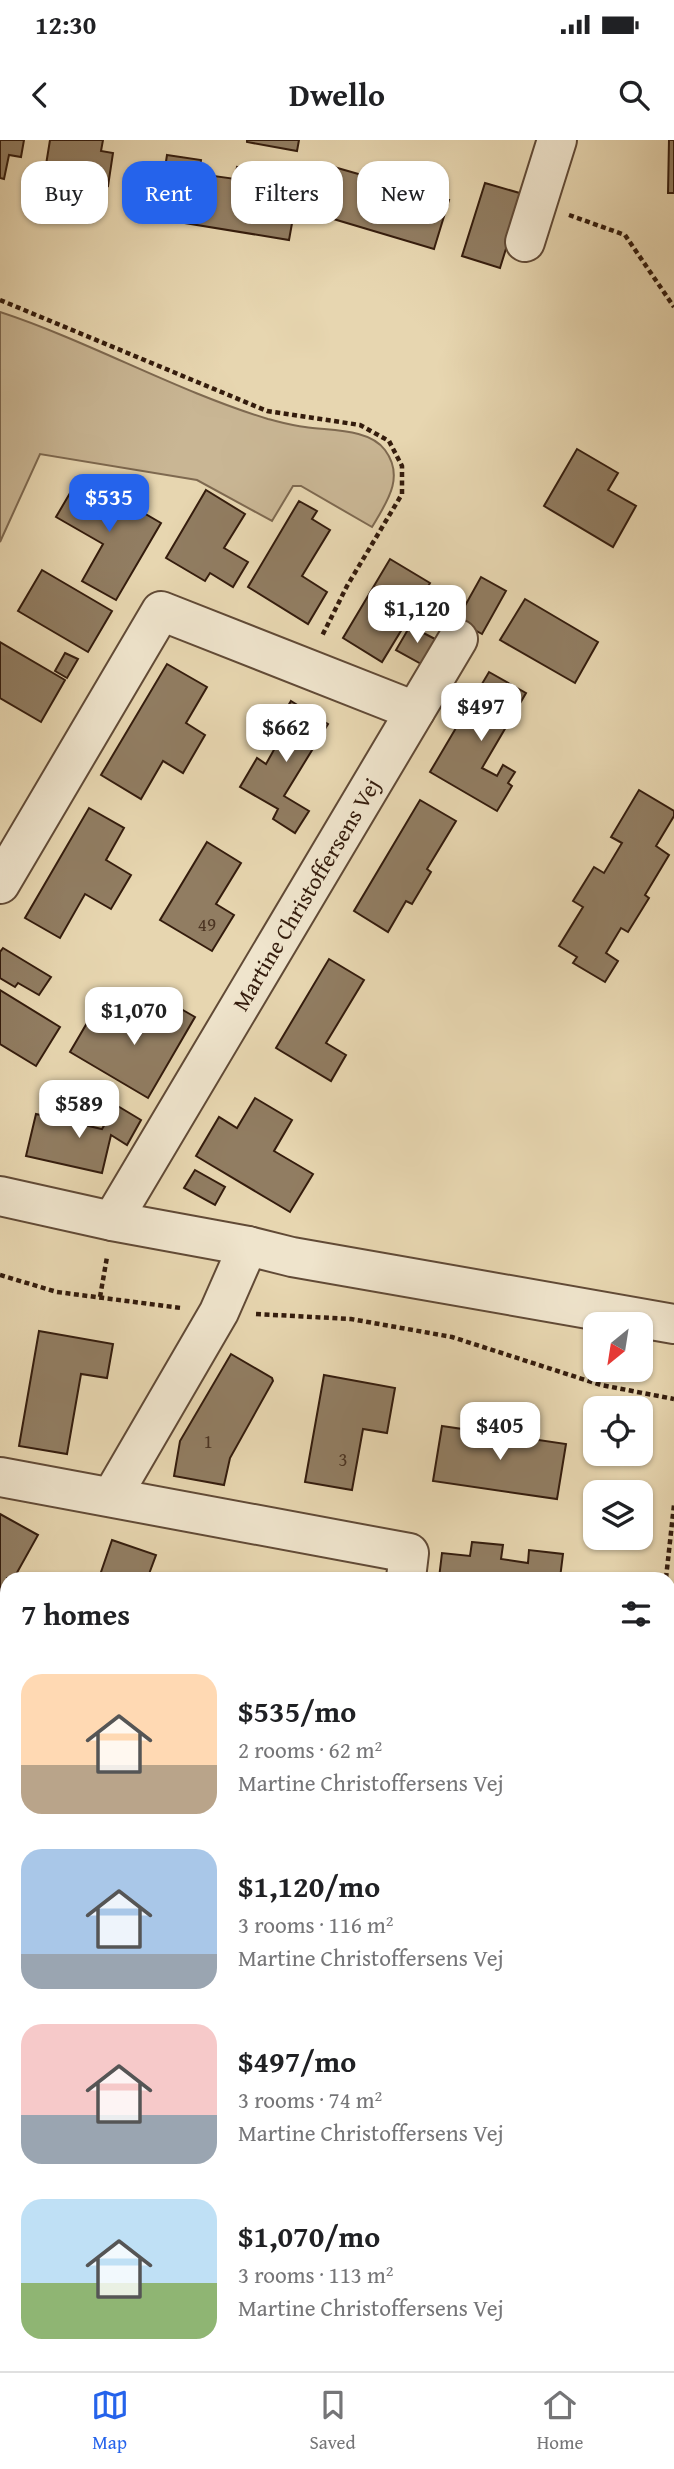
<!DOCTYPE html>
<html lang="en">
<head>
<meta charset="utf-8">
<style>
  body { margin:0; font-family:"Gentium Book Plus",serif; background:#f6f6f6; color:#202124; height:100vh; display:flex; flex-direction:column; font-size:26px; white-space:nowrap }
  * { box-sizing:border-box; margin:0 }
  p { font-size:23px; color:#757577 }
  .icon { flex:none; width:38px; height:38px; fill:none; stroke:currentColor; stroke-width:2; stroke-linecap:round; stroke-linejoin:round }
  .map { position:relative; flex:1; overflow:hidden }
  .sheet { position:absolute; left:0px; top:1432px; width:676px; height:800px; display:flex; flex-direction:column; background:#fff; border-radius:21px 21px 0 0; box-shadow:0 2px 5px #0004 }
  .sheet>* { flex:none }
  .banner { position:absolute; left:21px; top:21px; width:634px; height:63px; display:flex; gap:14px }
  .needle { width:46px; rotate:210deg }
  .buttons { position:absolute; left:583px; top:1172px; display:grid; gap:14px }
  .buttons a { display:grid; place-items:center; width:70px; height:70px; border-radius:14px; background:#fff; box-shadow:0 2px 5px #0004; font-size:35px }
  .price { position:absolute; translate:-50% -60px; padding:0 16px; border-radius:14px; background:#fff; color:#222; font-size:23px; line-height:46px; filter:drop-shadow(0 2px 4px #0008) }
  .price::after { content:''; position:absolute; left:50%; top:42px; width:21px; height:16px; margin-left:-10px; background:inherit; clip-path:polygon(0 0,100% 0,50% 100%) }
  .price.current { background:#2563eb; color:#fff }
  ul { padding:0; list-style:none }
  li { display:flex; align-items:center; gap:21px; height:175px; padding:0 21px }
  li span { display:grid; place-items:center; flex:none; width:196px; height:140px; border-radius:21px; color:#555 }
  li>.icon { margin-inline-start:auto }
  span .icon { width:84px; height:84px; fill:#fffc; stroke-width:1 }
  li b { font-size:30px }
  h2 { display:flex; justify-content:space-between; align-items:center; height:84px; padding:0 21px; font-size:30px }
  .pill { padding:0 24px; border-radius:21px; background:#fff; box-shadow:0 2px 5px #0004; font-size:24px; line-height:63px }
  .pill.current { background:#2563eb; color:#fff }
  .status { display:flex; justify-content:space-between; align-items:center; height:49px; padding:0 35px; background:#fff; direction:ltr }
  .status svg { height:19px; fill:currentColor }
  header { display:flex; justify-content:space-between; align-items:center; height:91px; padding:0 21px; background:#fff; font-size:32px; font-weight:800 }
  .menu { display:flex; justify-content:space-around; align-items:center; height:98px; border-top:2px solid #e0e0e0; background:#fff; font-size:19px; color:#757577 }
  .menu a { display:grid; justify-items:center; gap:4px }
  .menu .current { color:#2563eb }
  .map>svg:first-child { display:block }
</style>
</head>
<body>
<div class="status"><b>12:30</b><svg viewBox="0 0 49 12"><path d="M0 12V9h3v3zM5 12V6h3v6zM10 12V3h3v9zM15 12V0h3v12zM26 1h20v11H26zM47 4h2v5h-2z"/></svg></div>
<header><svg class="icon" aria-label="back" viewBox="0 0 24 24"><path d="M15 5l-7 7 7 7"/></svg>Dwello<svg class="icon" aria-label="search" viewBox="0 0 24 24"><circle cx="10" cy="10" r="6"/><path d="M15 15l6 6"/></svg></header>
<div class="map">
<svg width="674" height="2231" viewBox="0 0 674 2231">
  <rect width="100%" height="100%" fill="#e7d6b0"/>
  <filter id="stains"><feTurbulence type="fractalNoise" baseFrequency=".00286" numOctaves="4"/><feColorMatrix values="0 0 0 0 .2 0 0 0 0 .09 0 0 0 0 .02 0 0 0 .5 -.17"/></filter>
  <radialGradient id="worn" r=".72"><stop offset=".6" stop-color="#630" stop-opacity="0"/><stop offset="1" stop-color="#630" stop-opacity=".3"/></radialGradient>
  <g fill="#c9b694" stroke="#7e6950" stroke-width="2">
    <path d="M0,172C91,202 176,251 268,279C280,282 293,286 305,287C329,291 369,288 385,310C405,337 387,362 372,387L301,346H293L272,381L197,340L40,314L0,402Z"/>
    <polygon points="0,1815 7,1819 7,1944 0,1941"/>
    <polygon points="674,1857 674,2184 668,2180 668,1899"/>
  </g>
  <g fill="#917d62" stroke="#341c0d" stroke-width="2">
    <polygon points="0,0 24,0 21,17 9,15 4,39 0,38"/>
    <polygon points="50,0 103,0 101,11 113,13 108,46 95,44 89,82 38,74"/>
    <polygon points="247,0 299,0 297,11 247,2"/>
    <polygon points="669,0 674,0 674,53 668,53"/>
    <polygon points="167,15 201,20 199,34 235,39 237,27 271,32 269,45 298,50 289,100 129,74 137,24 165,28"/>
    <polygon points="334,27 449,60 434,109 320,75"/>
    <polygon points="485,43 523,54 500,128 462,116"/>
    <polygon points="577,309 618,333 608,350 636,366 613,407 544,366"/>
    <polygon points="80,336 161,383 116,460 82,441 103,404 56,377"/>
    <polygon points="206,350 245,374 224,408 248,422 233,447 210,433 205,441 166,418"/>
    <polygon points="299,361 317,371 312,379 330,390 302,436 327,452 308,484 248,447"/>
    <polygon points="390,419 430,443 382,522 343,498"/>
    <polygon points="42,430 112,471 88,512 18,471"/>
    <polygon points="481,437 506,451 482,494 457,480"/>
    <polygon points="525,459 598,502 575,543 500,500"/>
    <polygon points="410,486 437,500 423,525 396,510"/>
    <polygon points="0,502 65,540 41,582 0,558"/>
    <polygon points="65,513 78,519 67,538 55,531"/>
    <polygon points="167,524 207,547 186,583 205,595 183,633 163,621 141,659 101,635"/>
    <polygon points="489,532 526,553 482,628 497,636 503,625 515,632 508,643 512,646 497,671 430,632"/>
    <polygon points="291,561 328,584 284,656 309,671 295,693 273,679 278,669 240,647 257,618 266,624 275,608 266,603"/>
    <polygon points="639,650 674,671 674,676 656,706 669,715 645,755 649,758 628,792 621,788 606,813 618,821 605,842 573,823 577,817 559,806 583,767 573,761 594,727 604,733 622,703 611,697"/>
    <polygon points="420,660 456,681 427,729 431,732 412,764 406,761 388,792 354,771"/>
    <polygon points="89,668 124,688 106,720 131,735 111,769 85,754 60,798 25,778"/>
    <polygon points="207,702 241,723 216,764 234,775 212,811 160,780"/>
    <polygon points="3,808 51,837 39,855 18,843 15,847 0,838 0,812"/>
    <polygon points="329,819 364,840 326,903 346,915 331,941 276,908"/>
    <polygon points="0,850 60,887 36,926 0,904"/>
    <polygon points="162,858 195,877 148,958 70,912 94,871 139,897"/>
    <polygon points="255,958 292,980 274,1011 313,1034 290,1072 196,1016 219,977 237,988"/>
    <polygon points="116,965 141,980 127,1005 111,995 102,1033 26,1016 36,974 102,989"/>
    <polygon points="195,1030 225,1047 215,1065 184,1048"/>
    <polygon points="39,1191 113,1204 107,1238 81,1234 67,1314 19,1306"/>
    <polygon points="231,1214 272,1238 273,1241 230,1318 224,1345 174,1336 180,1301"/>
    <polygon points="324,1235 395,1248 387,1293 363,1289 352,1350 305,1342"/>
    <polygon points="442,1286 566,1304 557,1359 433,1341"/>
    <polygon points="0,1374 38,1395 14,1438 7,1438 7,1452 0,1465"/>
    <polygon points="112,1400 156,1415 149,1434 162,1438 99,1438"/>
    <polygon points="472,1402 503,1405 501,1419 528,1423 529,1410 563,1414 560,1438 439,1438 442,1413 470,1416"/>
    <polygon points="7,1745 7,1777 0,1773 0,1758"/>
  </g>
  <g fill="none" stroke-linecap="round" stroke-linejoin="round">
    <g stroke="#614a36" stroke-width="42">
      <g id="street">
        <polyline points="525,102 557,0"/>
        <polyline points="0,744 161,471 415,571"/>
        <polyline points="0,1056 112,1081 248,1106 292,1117 674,1184"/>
        <path id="s1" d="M112,1081L458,499"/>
        <polyline points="0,1337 409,1413 406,1438"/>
        <polyline points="112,1356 219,1172 248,1106"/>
        <polyline points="0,1566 7,1570"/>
        <polyline points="0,1985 7,1988"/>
        <polyline points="151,2224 152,2231"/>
      </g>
    </g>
    <g stroke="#341c0d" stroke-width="42">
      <g id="secondary">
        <polyline points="668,1573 674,1528"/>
        <polyline points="656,2224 662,2231"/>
      </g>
    </g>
    <g stroke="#341c0d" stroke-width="4.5" stroke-dasharray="5 3.5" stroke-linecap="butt">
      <polyline points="569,75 625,95 674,167"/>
      <polyline points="0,160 267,271 360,285 389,301 402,326 402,354 347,446 322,496"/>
      <polyline points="0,1135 57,1152 181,1168"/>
      <polyline points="100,1157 107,1117"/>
      <polyline points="256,1174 351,1179 452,1197 601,1245 674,1259"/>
      <polyline points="666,1438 674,1365"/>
      <polyline points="668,1471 674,1471"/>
      <polyline points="668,1764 674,1717"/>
    </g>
    <use href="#street" stroke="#efe4cc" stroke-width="38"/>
    <use href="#secondary" stroke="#efe4cc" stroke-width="38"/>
  </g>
  <g text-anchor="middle" stroke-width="6" stroke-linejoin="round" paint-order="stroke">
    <g font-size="19" fill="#4b3422">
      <text x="207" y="791">49</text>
      <text x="208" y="1308">1</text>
      <text x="343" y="1326">3</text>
    </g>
    <g font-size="23" fill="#341c0d" stroke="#efe4cc">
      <text dy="8" stroke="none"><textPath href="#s1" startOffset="380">Martine Christoffersens Vej</textPath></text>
    </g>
  </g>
  <rect width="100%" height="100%" filter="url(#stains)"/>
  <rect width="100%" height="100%" fill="url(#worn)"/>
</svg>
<div class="buttons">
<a><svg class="needle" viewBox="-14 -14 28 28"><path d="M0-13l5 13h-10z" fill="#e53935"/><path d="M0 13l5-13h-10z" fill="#757577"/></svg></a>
<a><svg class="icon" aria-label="locate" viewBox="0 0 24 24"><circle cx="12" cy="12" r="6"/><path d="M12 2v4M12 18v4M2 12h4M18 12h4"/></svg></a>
<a><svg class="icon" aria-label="layers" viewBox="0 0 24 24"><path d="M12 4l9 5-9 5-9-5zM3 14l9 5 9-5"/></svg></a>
</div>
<b class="price current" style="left:109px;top:394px">$535</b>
<b class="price" style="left:417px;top:505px">$1,120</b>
<b class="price" style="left:481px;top:603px">$497</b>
<b class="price" style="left:286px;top:624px">$662</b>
<b class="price" style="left:134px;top:907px">$1,070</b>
<b class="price" style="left:79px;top:1000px">$589</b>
<b class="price" style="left:500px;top:1322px">$405</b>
<div class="banner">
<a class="pill">Buy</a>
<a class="pill current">Rent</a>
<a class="pill">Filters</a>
<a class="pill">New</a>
</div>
<section class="sheet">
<h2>7 homes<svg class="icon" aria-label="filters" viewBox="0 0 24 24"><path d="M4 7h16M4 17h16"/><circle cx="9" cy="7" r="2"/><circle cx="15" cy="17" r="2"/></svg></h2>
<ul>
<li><span style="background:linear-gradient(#ffd9b3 65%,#b9a48a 0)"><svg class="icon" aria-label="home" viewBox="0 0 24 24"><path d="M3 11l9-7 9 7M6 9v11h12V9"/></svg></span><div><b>$535/mo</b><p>2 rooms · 62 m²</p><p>Martine Christoffersens Vej</p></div></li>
<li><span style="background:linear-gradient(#a9c7e8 75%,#9aa5b1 0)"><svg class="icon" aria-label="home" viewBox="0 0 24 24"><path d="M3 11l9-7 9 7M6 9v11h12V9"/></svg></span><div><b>$1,120/mo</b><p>3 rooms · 116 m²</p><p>Martine Christoffersens Vej</p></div></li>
<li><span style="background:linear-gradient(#f6c9c9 65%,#9aa5b1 0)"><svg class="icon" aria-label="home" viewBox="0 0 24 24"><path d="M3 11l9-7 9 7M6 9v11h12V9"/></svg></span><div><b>$497/mo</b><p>3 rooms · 74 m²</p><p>Martine Christoffersens Vej</p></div></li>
<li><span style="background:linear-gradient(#bfe0f5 60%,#8fb573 0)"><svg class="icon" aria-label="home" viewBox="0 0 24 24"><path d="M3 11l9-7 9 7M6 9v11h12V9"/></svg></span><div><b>$1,070/mo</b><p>3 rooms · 113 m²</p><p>Martine Christoffersens Vej</p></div></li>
</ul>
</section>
</div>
<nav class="menu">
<a class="current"><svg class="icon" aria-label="map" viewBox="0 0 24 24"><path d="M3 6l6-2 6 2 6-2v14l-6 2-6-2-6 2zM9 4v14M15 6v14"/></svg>Map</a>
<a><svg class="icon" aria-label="saved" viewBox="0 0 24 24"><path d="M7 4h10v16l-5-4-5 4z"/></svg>Saved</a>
<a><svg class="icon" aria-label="home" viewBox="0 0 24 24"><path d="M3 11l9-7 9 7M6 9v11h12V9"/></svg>Home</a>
</nav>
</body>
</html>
